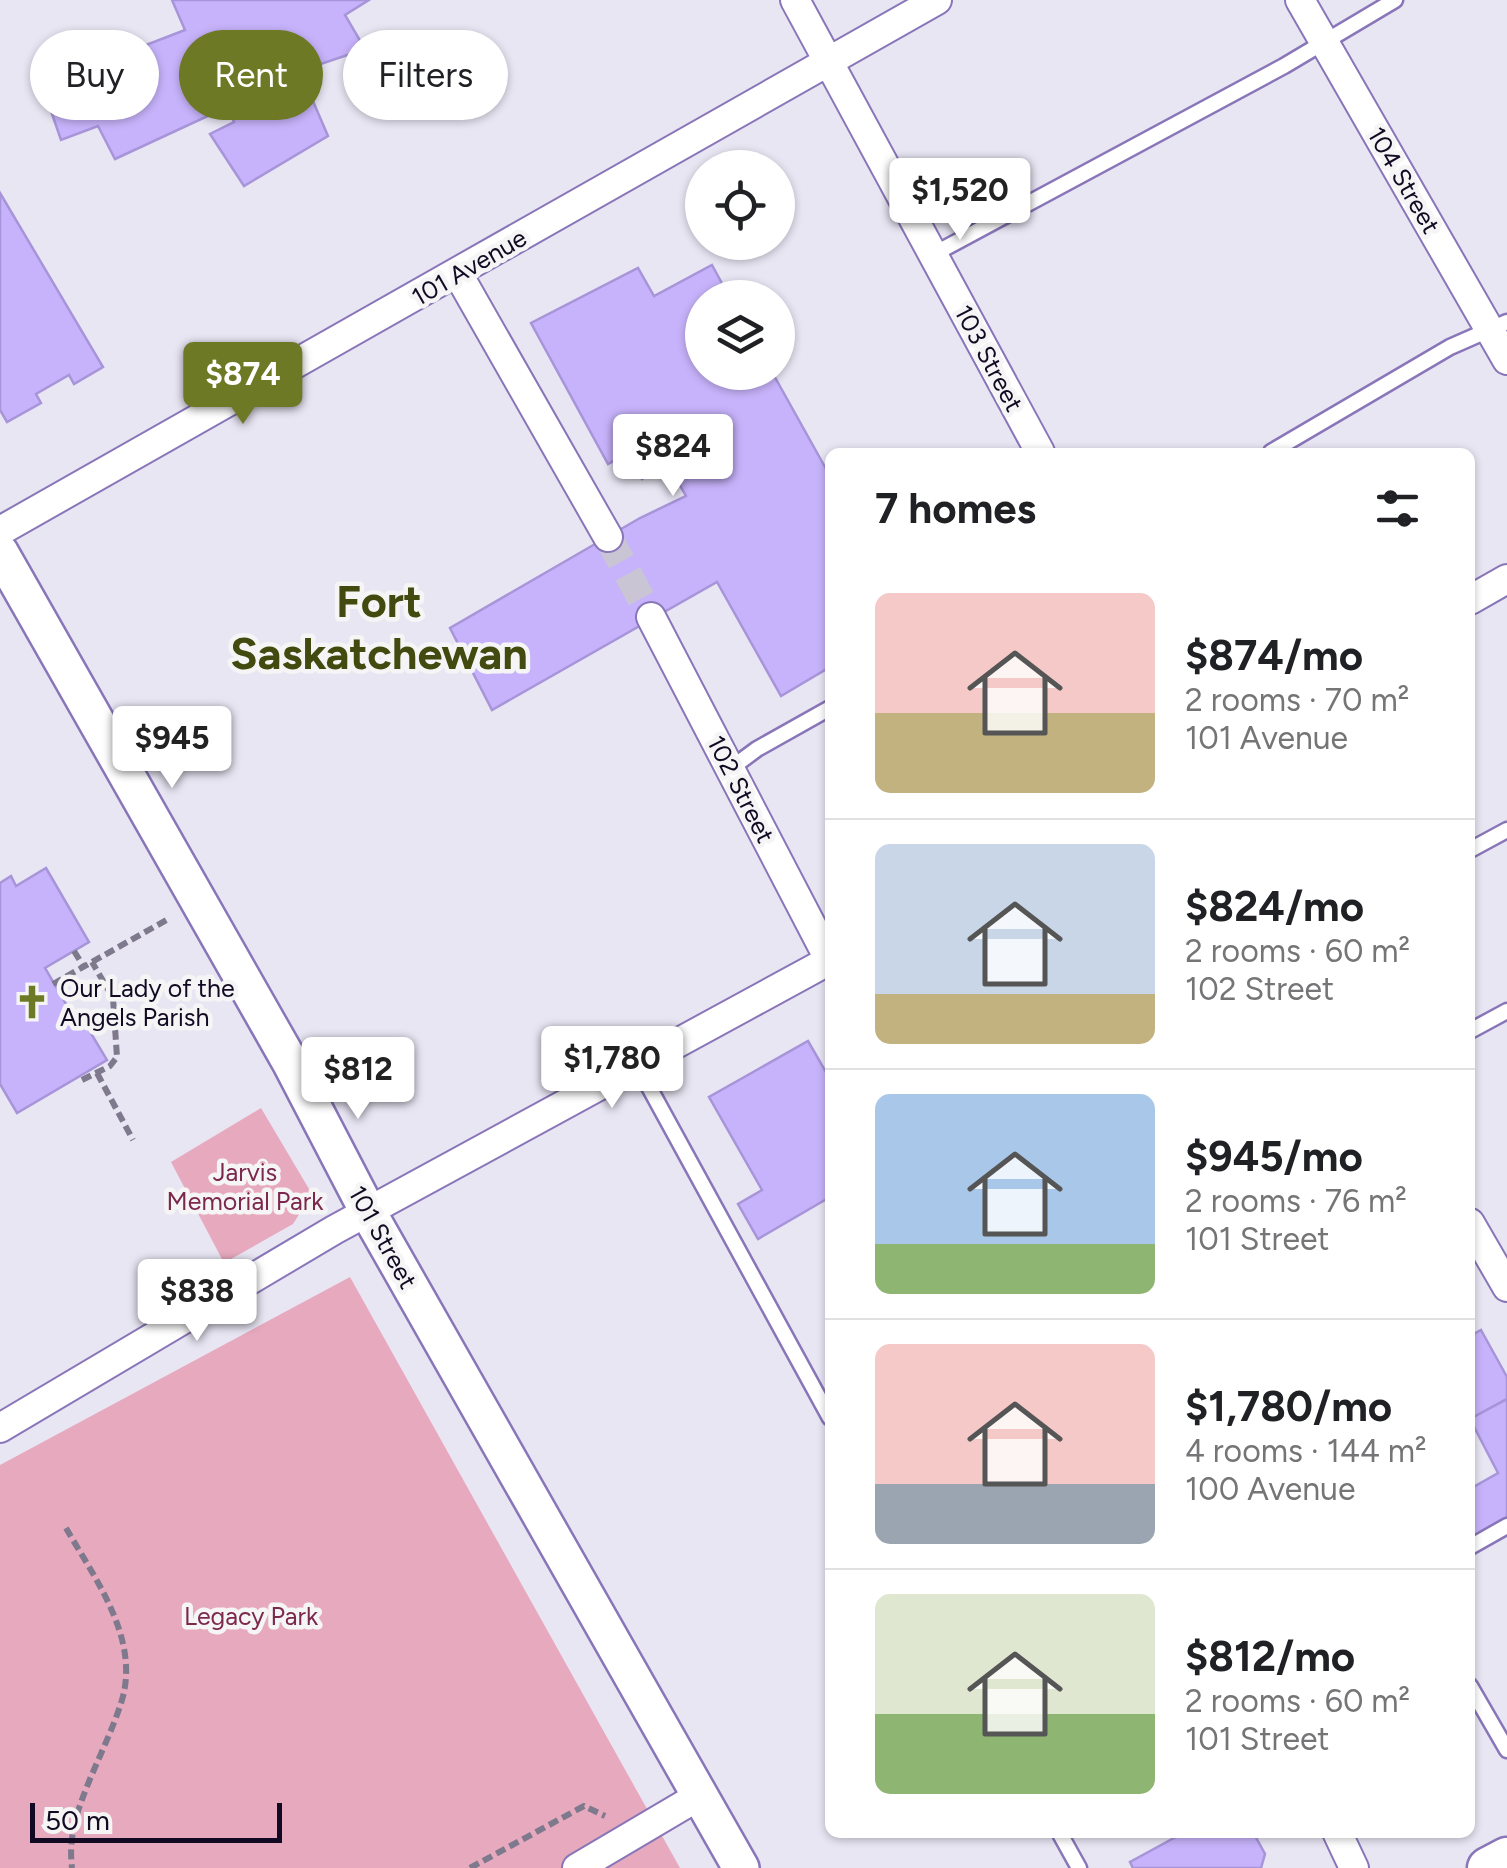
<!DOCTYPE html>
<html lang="en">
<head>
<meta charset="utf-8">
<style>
  body { margin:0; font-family:Figtree,sans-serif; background:#f2f2f2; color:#202124; height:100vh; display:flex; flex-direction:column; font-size:38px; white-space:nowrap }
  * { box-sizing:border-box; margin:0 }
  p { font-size:32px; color:#757577 }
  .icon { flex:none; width:55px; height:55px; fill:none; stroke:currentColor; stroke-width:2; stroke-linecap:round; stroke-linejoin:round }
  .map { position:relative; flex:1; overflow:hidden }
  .sheet { position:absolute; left:825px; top:448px; width:650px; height:1390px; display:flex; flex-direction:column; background:#fff; border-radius:15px; box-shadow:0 2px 8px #0004 }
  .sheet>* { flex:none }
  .top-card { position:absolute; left:30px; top:30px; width:645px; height:90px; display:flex; gap:20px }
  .fabs { position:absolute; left:685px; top:150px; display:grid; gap:20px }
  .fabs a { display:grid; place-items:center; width:110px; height:110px; border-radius:50%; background:#fff; box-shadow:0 2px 8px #0004; font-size:50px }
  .scale { position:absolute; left:30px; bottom:25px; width:252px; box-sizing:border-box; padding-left:10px; border:5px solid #120a23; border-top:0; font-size:28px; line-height:35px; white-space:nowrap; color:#120a23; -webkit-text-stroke:8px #f5f5f5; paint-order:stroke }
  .price { position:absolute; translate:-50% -85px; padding:0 22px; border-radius:10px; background:#fff; color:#222; font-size:32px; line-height:65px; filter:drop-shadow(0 2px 5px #0008) }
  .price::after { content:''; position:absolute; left:50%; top:60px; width:30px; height:22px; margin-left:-15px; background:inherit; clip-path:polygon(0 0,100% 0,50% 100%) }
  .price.current { background:#6e7925; color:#fff }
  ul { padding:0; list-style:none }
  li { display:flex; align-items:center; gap:30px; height:250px; padding:0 50px }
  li+li { border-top:2px solid #e0e0e0 }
  li span { display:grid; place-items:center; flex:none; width:280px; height:200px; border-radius:15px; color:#555 }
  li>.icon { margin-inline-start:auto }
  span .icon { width:120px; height:120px; fill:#fffc; stroke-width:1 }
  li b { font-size:42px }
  h2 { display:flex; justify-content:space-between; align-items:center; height:120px; padding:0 50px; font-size:42px }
  .chip { padding:0 35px; border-radius:45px; background:#fff; box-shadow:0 2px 8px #0004; font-size:35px; line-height:90px }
  .chip.current { background:#6e7925; color:#fff }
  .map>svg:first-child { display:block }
</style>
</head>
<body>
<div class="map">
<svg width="1507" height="1868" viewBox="0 0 1507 1868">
  <rect width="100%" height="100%" fill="#e9e6f4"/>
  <g fill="#e7a9be">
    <polygon points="261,1108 312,1194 293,1224 224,1263 171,1162"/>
    <polygon points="350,1277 680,1868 0,1868 0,1465"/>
  </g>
  <g fill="#c7b3fb" stroke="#a794d9" stroke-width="2.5">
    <polygon points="172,0 369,0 345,15 365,49 300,71 328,136 244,186 210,134 234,122 226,105 223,109 115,159 98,126 61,140 42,85 185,30"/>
    <polygon points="0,193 103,367 74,384 69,375 36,394 41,403 7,422 0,410"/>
    <polygon points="712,265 730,298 702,298 702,372 772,372 830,476 830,667 781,696 717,582 492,710 450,628 640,518 686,496 667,463 642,479 626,454 608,464 531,323 638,268 654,296"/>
    <polygon points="46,868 89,942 45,968 77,1023 83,1020 107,1060 17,1113 0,1084 0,883 11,876 16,886"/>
    <polygon points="808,1041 830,1079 830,1197 758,1239 738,1204 762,1190 709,1097"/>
    <polygon points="1481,1330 1507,1377 1507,1399 1470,1419 1470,1336"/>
    <polygon points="1507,1399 1507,1520 1472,1540 1470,1489 1498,1473 1470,1419"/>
    <polygon points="1185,1832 1253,1832 1265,1854 1261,1868 1133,1868 1130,1862"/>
  </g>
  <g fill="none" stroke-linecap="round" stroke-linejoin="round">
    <polyline stroke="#c9c5d5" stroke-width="28" stroke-dasharray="28 14" stroke-linecap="butt" points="608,537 651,617"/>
    <g stroke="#8976b9" stroke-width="19">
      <g id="service">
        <polyline points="934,254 1284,66 1395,0"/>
        <polyline points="1271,452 1450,347 1507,322"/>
        <polyline points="730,769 757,749 830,708"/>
        <polyline points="1470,850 1507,830"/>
        <polyline points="1470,1031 1507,1011"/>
        <polyline points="637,1065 830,1418"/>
        <polyline points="1470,1547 1507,1526"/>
        <polyline points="1470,1686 1507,1750"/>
        <polyline points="1059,1832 1079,1868"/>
      </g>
    </g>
    <g stroke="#8976b9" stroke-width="32">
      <g id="minor">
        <polyline points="795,0 1040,452"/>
        <polyline points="1300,0 1507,360"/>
        <polyline points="458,274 608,537"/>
        <polyline points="0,531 937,0"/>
        <polyline points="1470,600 1507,579"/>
        <polyline points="651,617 830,961"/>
        <polyline points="1470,1223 1507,1287"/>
        <polyline points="0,1428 334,1230 830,960"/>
        <polyline points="1337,1832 1354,1868"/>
        <polyline points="577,1868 699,1796"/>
      </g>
    </g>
    <g stroke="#8976b9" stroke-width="40">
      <polyline id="tertiary" points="0,552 290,1062 368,1212 741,1868"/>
    </g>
    <g stroke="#8976b9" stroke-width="45">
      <polyline id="secondary" points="1488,1868 1507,1858"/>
    </g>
    <g stroke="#7e798c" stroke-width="6" stroke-dasharray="10 5" stroke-linecap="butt">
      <polyline points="74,951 84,967"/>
      <polyline points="53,984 170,918"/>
      <polyline points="97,1073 133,1140"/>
      <polyline points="82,1080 110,1066 117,1057 113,998 92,962"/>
      <path d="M66,1528C95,1579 140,1638 122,1700C114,1726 101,1753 90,1779C78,1809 68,1834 72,1868"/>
      <polyline points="470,1868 584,1806 605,1816"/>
    </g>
    <use href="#service" stroke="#fff" stroke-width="14"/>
    <use href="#minor" stroke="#fff" stroke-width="28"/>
    <use href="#tertiary" stroke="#fff" stroke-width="35"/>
    <use href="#secondary" stroke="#fff" stroke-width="40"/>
  </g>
  <defs>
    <g id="church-bare" transform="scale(2.7)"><path d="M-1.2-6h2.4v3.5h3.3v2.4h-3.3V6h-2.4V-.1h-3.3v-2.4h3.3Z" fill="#6e7925" stroke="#f5f5f5" stroke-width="2.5" paint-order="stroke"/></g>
  </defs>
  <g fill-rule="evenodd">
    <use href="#church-bare" x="32" y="1002"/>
  </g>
  <g text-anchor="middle" stroke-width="9" stroke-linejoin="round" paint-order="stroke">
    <g font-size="25" fill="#120a23" stroke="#f5f5f5">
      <text transform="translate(1404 180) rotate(60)" y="9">104 Street</text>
      <text transform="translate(469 267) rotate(-30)" y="9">101 Avenue</text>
      <text transform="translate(989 358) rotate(62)" y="9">103 Street</text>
      <text transform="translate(741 789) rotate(63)" y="9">102 Street</text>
      <text transform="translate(383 1237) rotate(61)" y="9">101 Street</text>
    </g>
    <g font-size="25" fill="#120a23" stroke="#f5f5f5" text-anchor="start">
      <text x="60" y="997">Our Lady of the<tspan x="60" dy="29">Angels Parish</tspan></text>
    </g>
    <g font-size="25" fill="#7c284d" stroke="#f5f5f5">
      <text x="245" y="1181">Jarvis<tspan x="245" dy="29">Memorial Park</tspan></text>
      <text x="251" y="1625">Legacy Park</text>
    </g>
    <g font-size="45" font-weight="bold" fill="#424a0f" stroke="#f5f5f5">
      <text x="379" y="617">Fort<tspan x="379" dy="52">Saskatchewan</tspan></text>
    </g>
  </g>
</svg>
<div class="fabs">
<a><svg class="icon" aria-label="locate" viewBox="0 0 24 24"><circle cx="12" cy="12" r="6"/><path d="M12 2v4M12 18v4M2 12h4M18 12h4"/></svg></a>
<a><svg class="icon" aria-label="layers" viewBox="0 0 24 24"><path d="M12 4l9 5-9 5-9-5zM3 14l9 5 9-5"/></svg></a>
</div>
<div class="scale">50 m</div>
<b class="price" style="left:960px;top:243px">$1,520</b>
<b class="price current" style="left:243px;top:427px">$874</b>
<b class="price" style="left:673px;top:499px">$824</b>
<b class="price" style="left:172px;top:791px">$945</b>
<b class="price" style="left:612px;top:1111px">$1,780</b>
<b class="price" style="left:358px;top:1122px">$812</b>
<b class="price" style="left:197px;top:1344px">$838</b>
<div class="top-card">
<a class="chip">Buy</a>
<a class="chip current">Rent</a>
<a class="chip">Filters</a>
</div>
<section class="sheet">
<h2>7 homes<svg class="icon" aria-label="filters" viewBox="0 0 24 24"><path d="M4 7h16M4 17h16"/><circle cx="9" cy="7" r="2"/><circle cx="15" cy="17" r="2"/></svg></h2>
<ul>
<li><span style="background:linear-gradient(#f6c9c9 60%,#c2b280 0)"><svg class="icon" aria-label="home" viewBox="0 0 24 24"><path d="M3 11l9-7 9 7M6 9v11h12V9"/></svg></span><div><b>$874/mo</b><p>2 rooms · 70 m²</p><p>101 Avenue</p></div></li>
<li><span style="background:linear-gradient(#c9d6e8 75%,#c2b280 0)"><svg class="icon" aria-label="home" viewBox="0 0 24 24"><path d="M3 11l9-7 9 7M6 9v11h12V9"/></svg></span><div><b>$824/mo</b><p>2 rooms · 60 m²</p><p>102 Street</p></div></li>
<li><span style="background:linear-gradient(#a9c7e8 75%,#8fb573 0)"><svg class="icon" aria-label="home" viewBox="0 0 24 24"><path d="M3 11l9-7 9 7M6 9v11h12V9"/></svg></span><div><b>$945/mo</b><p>2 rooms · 76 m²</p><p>101 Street</p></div></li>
<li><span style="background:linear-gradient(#f6c9c9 70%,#9aa5b1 0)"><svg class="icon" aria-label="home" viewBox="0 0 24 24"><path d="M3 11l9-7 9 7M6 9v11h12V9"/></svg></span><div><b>$1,780/mo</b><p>4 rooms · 144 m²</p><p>100 Avenue</p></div></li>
<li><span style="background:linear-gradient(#dfe7d0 60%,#8fb573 0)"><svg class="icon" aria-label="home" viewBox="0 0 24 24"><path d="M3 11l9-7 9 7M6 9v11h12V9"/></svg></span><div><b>$812/mo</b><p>2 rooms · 60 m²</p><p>101 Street</p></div></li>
</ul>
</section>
</div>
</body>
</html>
